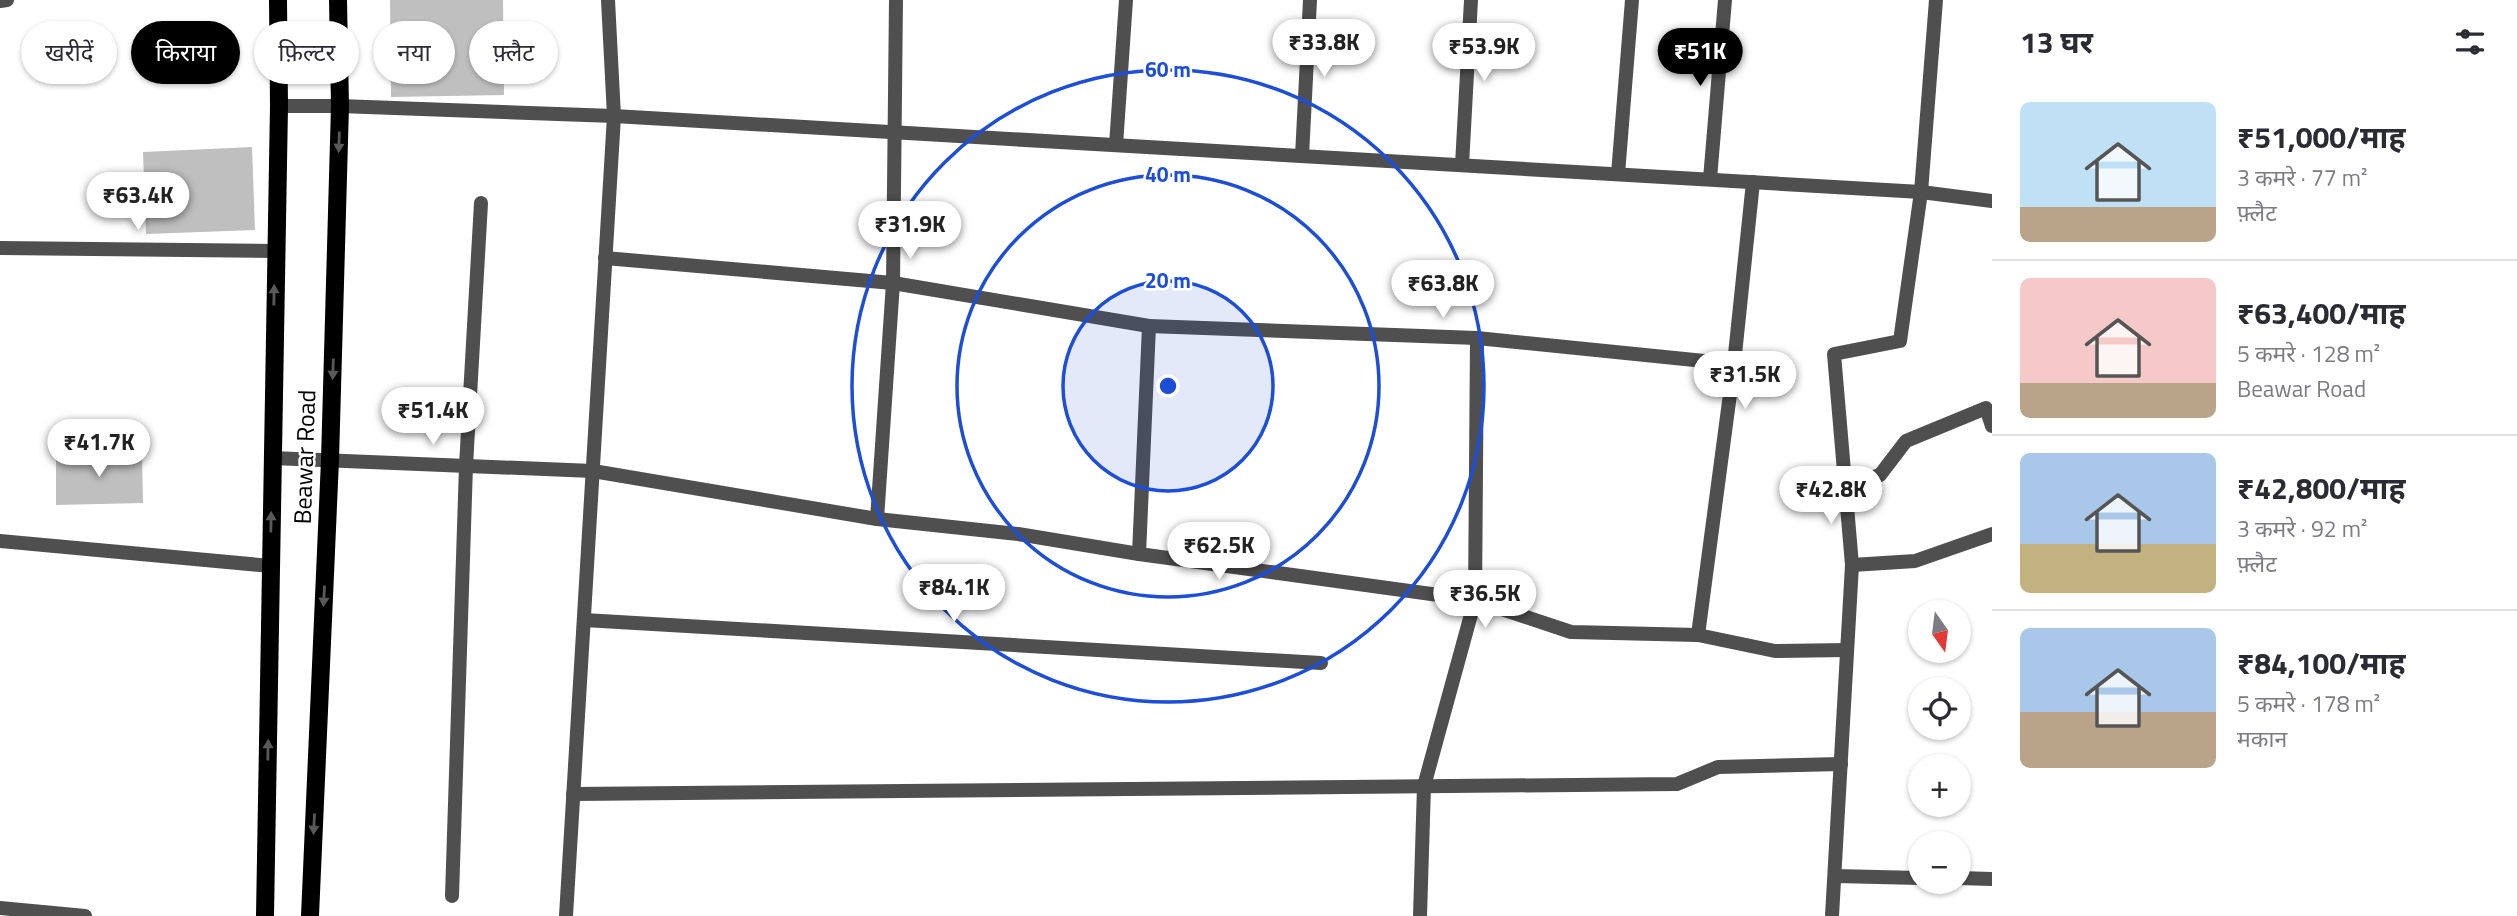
<!DOCTYPE html>
<html lang="hi">
<head>
<meta charset="utf-8">
<style>
  body { margin:0; font-family:"Titillium Web","Noto Sans Devanagari",sans-serif; background:#f7f7f7; color:#2b2b33; height:100vh; display:flex; flex-direction:column; font-size:26px; white-space:nowrap }
  * { box-sizing:border-box; margin:0 }
  p { font-size:23px; color:#7c7c81 }
  .icon { flex:none; width:38px; height:38px; fill:none; stroke:currentColor; stroke-width:2; stroke-linecap:round; stroke-linejoin:round }
  .map { position:relative; flex:1; overflow:hidden }
  .details { display:flex; flex-direction:column; background:#fff; width:525px }
  .details>* { flex:none }
  .guide { position:absolute; left:21px; top:21px; width:665px; height:63px; display:flex; gap:14px }
  .needle { width:46px; rotate:166deg }
  .controls { position:absolute; left:1908px; top:600px; display:grid; gap:14px }
  .controls a { display:grid; place-items:center; width:63px; height:63px; border-radius:50%; background:#fff; box-shadow:0 2px 5px #0004; font-size:35px }
  .price { position:absolute; translate:-50% -60px; padding:0 16px; border-radius:24px; background:#fff; color:#222; font-size:23px; line-height:46px; filter:drop-shadow(0 2px 4px #0008) }
  .price::after { content:''; position:absolute; left:50%; top:42px; width:21px; height:16px; margin-left:-10px; background:inherit; clip-path:polygon(0 0,100% 0,50% 100%) }
  .price.selected { background:#000; color:#fff }
  ul { padding:0; list-style:none }
  li { display:flex; align-items:center; gap:21px; height:175px; padding:0 28px }
  li+li { border-top:2px solid #e1e1e2 }
  li span { display:grid; place-items:center; flex:none; width:196px; height:140px; border-radius:10px; color:#555 }
  li>.icon { margin-inline-start:auto }
  span .icon { width:84px; height:84px; fill:#fffc; stroke-width:1 }
  li b { font-size:30px }
  h2 { display:flex; justify-content:space-between; align-items:center; height:84px; padding:0 28px; font-size:30px }
  .pill { padding:0 24px; border-radius:32px; background:#fff; box-shadow:0 2px 5px #0004; font-size:24px; line-height:63px }
  .pill.selected { background:#000; color:#fff }
  main { display:flex; flex:1; min-height:0 }
  .map>svg:first-child { display:block }
</style>
</head>
<body>
<main>
<div class="map">
<svg width="1992" height="916" viewBox="0 0 1992 916">
  <rect width="100%" height="100%" fill="#fff"/>
  <g fill="#bfbfbf">
    <polygon points="390,0 503,0 504,95 391,97"/>
    <polygon points="252,147 255,230 146,234 143,152"/>
    <polygon points="142,453 143,503 56,505 56,454"/>
  </g>
  <g fill="none" stroke-linecap="round" stroke-linejoin="round">
    <g stroke="#4f4f4f" stroke-width="14">
      <polyline points="0,1 7,0"/>
      <polyline points="279,106 340,106 614,116 1921,192 1992,201"/>
      <polyline points="1116,145 1126,0"/>
      <polyline points="1302,156 1310,0"/>
      <polyline points="1462,165 1471,0"/>
      <polyline points="1618,174 1632,0"/>
      <polyline points="1710,179 1725,0"/>
      <polyline points="0,248 275,251"/>
      <polyline points="605,258 893,283 1149,326 1139,554"/>
      <polyline points="1149,326 1477,338 1734,364"/>
      <polyline points="272,458 593,471 877,519 1018,534 1139,554 1475,600 1571,632 1698,635 1775,651 1847,650"/>
      <polyline points="1845,486 1880,475 1906,441 1986,408 1992,426"/>
      <polyline points="877,519 893,283 896,0"/>
      <polyline points="0,541 271,566"/>
      <polyline points="1852,565 1915,561 1992,534"/>
      <polyline points="584,620 1321,663"/>
      <polyline points="1698,635 1734,364 1753,182"/>
      <polyline points="573,794 1677,784 1718,767 1841,764"/>
      <polyline points="1835,876 1920,878"/>
      <polyline points="1958,878 1992,879"/>
      <polyline points="452,896 466,466 481,203"/>
      <polyline points="0,908 85,916"/>
      <polyline points="566,916 614,116 608,0"/>
      <polyline points="1420,916 1424,786 1475,600 1477,338"/>
      <polyline points="1832,916 1852,565 1834,354 1900,341 1921,192 1936,0"/>
    </g>
    <g stroke="#000" stroke-width="18">
      <polyline points="265,916 279,106 278,0"/>
      <polyline points="310,916 330,460 340,106 338,0"/>
    </g>
  </g>
  <defs><path id="oneway-solid" d="M-6-.8H1V-3.2L6.5 0L1 3.2V.8H-6Z" transform="scale(1.75)"/></defs>
  <g fill="#595959">
    <use href="#oneway-solid" transform="translate(339 142) rotate(92)"/>
    <use href="#oneway-solid" transform="translate(274 295) rotate(-89)"/>
    <use href="#oneway-solid" transform="translate(333 369) rotate(92)"/>
    <use href="#oneway-solid" transform="translate(271 522) rotate(-89)"/>
    <use href="#oneway-solid" transform="translate(324 596) rotate(93)"/>
    <use href="#oneway-solid" transform="translate(268 750) rotate(-89)"/>
    <use href="#oneway-solid" transform="translate(314 824) rotate(93)"/>
  </g>
  <circle cx="1168" cy="386" r="105" fill="#1d4ed8" fill-opacity=".12"/>
  <g fill="none" stroke="#1d4ed8" stroke-width="3.5">
    <circle cx="1168" cy="386" r="105"/>
    <circle cx="1168" cy="386" r="211"/>
    <circle cx="1168" cy="386" r="316"/>
  </g>
  <g text-anchor="middle" stroke-width="5" stroke-linejoin="round" paint-order="stroke">
    <g font-size="24" fill="#000" stroke="#fff">
      <text transform="translate(305 457) rotate(-88)" y="8">Beawar Road</text>
    </g>
  </g>
  <circle cx="1168" cy="386" r="10" fill="#1d4ed8" stroke="#fff" stroke-width="3.5"/>
  <g font-size="21" text-anchor="middle" font-weight="bold" fill="#1d4ed8" stroke="#fff" stroke-width="5" stroke-linejoin="round" paint-order="stroke">
    <text x="1168" y="77">60 m</text>
    <text x="1168" y="182">40 m</text>
    <text x="1168" y="288">20 m</text>
  </g>
</svg>
<div class="controls">
<a><svg class="needle" viewBox="-14 -14 28 28"><path d="M0-13l5 13h-10z" fill="#e53935"/><path d="M0 13l5-13h-10z" fill="#7c7c81"/></svg></a>
<a><svg class="icon" aria-label="locate" viewBox="0 0 24 24"><circle cx="12" cy="12" r="6"/><path d="M12 2v4M12 18v4M2 12h4M18 12h4"/></svg></a>
<a>+</a>
<a>−</a>
</div>
<b class="price" style="left:1324px;top:79px">₹33.8K</b>
<b class="price" style="left:1484px;top:83px">₹53.9K</b>
<b class="price selected" style="left:1700px;top:88px">₹51K</b>
<b class="price" style="left:138px;top:232px">₹63.4K</b>
<b class="price" style="left:910px;top:261px">₹31.9K</b>
<b class="price" style="left:1443px;top:320px">₹63.8K</b>
<b class="price" style="left:1745px;top:411px">₹31.5K</b>
<b class="price" style="left:433px;top:447px">₹51.4K</b>
<b class="price" style="left:99px;top:479px">₹41.7K</b>
<b class="price" style="left:1831px;top:526px">₹42.8K</b>
<b class="price" style="left:1219px;top:582px">₹62.5K</b>
<b class="price" style="left:954px;top:624px">₹84.1K</b>
<b class="price" style="left:1485px;top:630px">₹36.5K</b>
<div class="guide">
<a class="pill">खरीदें</a>
<a class="pill selected">किराया</a>
<a class="pill">फ़िल्टर</a>
<a class="pill">नया</a>
<a class="pill">फ़्लैट</a>
</div>
</div>
<section class="details">
<h2>13 घर<svg class="icon" aria-label="filters" viewBox="0 0 24 24"><path d="M4 7h16M4 17h16"/><circle cx="9" cy="7" r="2"/><circle cx="15" cy="17" r="2"/></svg></h2>
<ul>
<li><span style="background:linear-gradient(#bfe0f5 75%,#b9a48a 0)"><svg class="icon" aria-label="home" viewBox="0 0 24 24"><path d="M3 11l9-7 9 7M6 9v11h12V9"/></svg></span><div><b>₹51,000/माह</b><p>3 कमरे · 77 m²</p><p>फ़्लैट</p></div></li>
<li><span style="background:linear-gradient(#f6c9c9 75%,#b9a48a 0)"><svg class="icon" aria-label="home" viewBox="0 0 24 24"><path d="M3 11l9-7 9 7M6 9v11h12V9"/></svg></span><div><b>₹63,400/माह</b><p>5 कमरे · 128 m²</p><p>Beawar Road</p></div></li>
<li><span style="background:linear-gradient(#a9c7e8 65%,#c2b280 0)"><svg class="icon" aria-label="home" viewBox="0 0 24 24"><path d="M3 11l9-7 9 7M6 9v11h12V9"/></svg></span><div><b>₹42,800/माह</b><p>3 कमरे · 92 m²</p><p>फ़्लैट</p></div></li>
<li><span style="background:linear-gradient(#a9c7e8 60%,#b9a48a 0)"><svg class="icon" aria-label="home" viewBox="0 0 24 24"><path d="M3 11l9-7 9 7M6 9v11h12V9"/></svg></span><div><b>₹84,100/माह</b><p>5 कमरे · 178 m²</p><p>मकान</p></div></li>
</ul>
</section>
</main>
</body>
</html>
